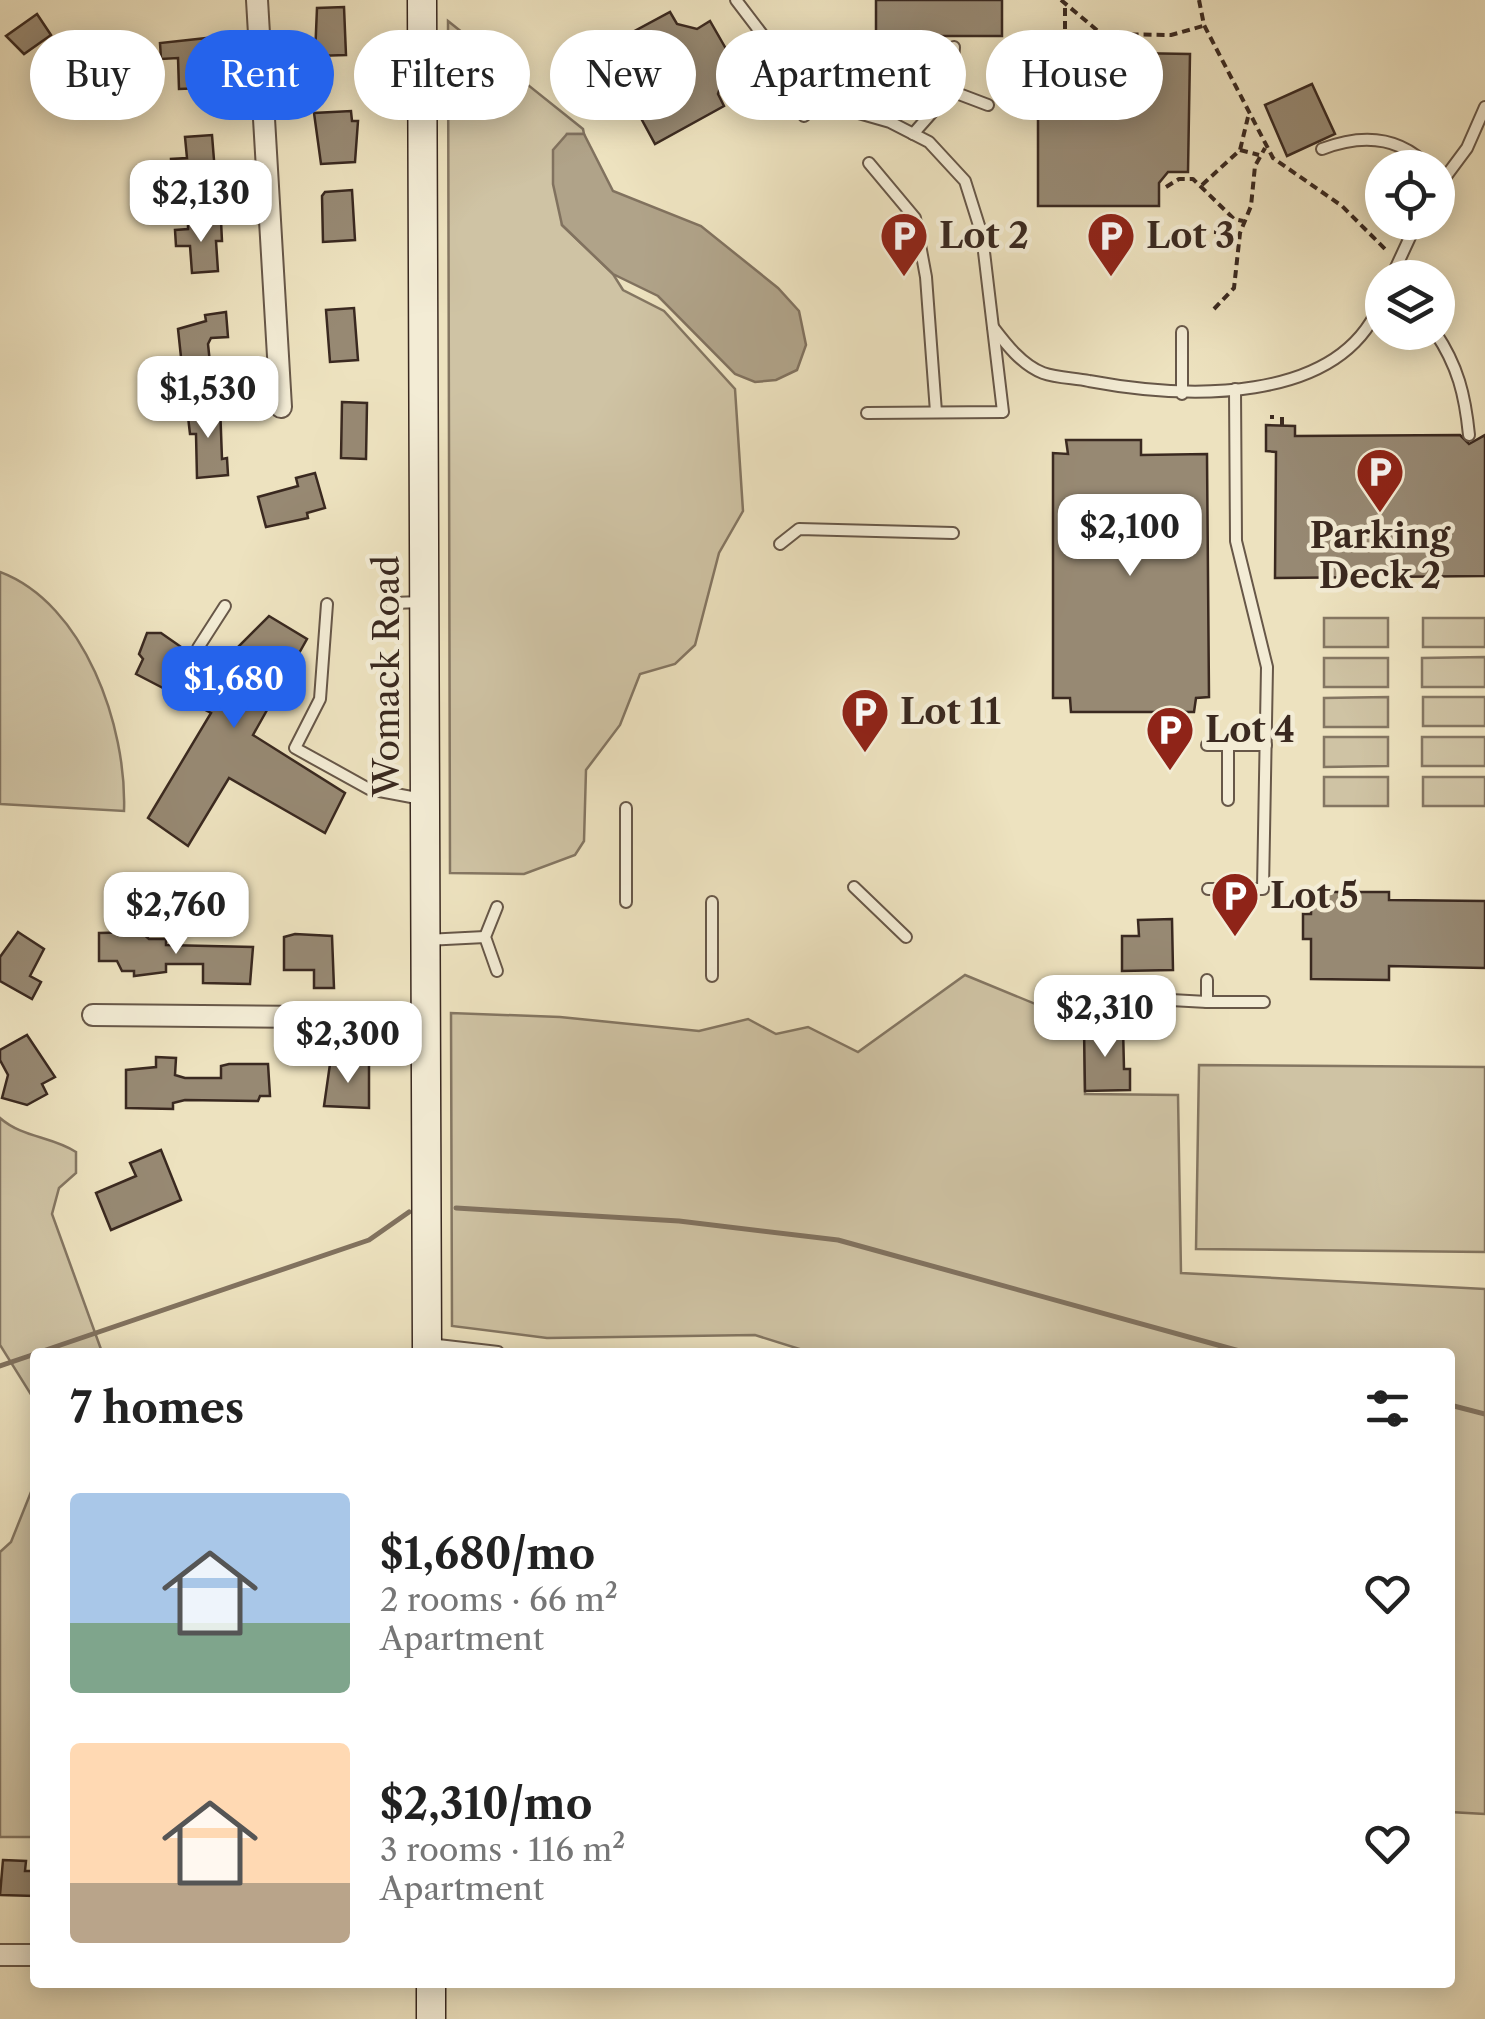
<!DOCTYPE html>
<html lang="en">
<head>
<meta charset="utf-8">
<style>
  body { margin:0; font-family:"Libre Caslon Text",serif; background:#f6f6f6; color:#222; height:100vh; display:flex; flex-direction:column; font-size:38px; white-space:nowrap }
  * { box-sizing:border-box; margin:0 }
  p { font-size:32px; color:#767676 }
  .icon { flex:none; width:55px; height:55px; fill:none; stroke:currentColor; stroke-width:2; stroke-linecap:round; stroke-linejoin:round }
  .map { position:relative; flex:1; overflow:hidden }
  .panel { position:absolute; left:30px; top:1348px; width:1425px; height:640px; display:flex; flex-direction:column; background:#fff; border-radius:10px; box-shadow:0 5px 25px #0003 }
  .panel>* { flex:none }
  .banner { position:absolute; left:30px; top:30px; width:1425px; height:90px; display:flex; gap:20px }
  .tools { position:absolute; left:1365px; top:150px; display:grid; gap:20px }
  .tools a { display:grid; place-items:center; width:90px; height:90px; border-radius:50%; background:#fff; box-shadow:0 5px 25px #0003; font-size:50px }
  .price { position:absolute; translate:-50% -85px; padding:0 22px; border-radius:20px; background:#fff; color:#222; font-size:32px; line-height:65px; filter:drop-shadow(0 2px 5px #0008) }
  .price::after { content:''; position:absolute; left:50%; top:60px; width:30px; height:22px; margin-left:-15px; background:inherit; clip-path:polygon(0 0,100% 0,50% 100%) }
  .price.current { background:#2563eb; color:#fff }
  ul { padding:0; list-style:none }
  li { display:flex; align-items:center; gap:30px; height:250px; padding:0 40px }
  li span { display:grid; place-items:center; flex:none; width:280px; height:200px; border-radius:10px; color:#555 }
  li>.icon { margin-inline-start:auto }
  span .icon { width:120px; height:120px; fill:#fffc; stroke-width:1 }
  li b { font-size:42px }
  h2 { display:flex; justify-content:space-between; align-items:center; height:120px; padding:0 40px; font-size:42px }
  .pill { padding:0 35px; border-radius:45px; background:#fff; box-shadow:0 5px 25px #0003; font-size:35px; line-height:90px }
  .pill.current { background:#2563eb; color:#fff }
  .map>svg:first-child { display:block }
</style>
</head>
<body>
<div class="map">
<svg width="1485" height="2019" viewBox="0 0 1485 2019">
  <rect width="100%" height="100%" fill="#ede2bf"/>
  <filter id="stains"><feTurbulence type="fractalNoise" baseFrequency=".002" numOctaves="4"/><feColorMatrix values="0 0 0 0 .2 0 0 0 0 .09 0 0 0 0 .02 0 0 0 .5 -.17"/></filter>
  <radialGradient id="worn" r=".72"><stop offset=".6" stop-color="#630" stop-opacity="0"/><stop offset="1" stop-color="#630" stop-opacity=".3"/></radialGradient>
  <g fill="#cfc3a4" stroke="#847662" stroke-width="2.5">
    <polygon points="448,21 583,129 584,134 567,134 562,225 613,274 623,290 664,311 735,389 743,511 719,553 695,645 675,664 640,674 620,725 586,770 584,841 575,855 524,874 450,873"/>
    <path d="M0,572C85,604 127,727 124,811L0,804Z"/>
    <rect x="1324" y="618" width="64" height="29"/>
    <rect x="1423" y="618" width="62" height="29"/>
    <polygon points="1485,657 1485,687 1422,687 1422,658"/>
    <rect x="1324" y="658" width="64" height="29"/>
    <polygon points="1388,697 1388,727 1324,727 1324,698"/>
    <rect x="1423" y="697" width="62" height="29"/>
    <polygon points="1324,737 1388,737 1388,766 1324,767"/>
    <rect x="1422" y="737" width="63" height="29"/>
    <rect x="1324" y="777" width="64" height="29"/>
    <rect x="1423" y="777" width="62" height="29"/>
    <polygon points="965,975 1084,1024 1085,1094 1178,1095 1181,1273 1485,1289 1485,1814 1450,1812 1450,1352 809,1352 755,1335 547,1338 452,1326 451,1013 560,1017 699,1031 748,1019 776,1034 808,1027 858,1052"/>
    <polygon points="1199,1065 1485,1067 1485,1252 1196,1249"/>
    <path d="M0,1118C23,1138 51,1136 76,1152V1173L59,1188L52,1214L102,1352H35V1401L0,1345Z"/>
    <polygon points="35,1482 35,1837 0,1837 0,1552 11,1542"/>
  </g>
  <polygon fill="#b0a389" stroke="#81725f" stroke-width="2.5" points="567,134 584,134 613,191 701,226 778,288 799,311 806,345 797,370 776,380 755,382 735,374 658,296 613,274 562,225 553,184 553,150"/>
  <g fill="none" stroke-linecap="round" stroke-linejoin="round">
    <g stroke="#81725f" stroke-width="5">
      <polyline points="456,1208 679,1221 838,1240 1243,1352"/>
      <polyline points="40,1352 369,1240 409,1212"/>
      <polyline points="0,1366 35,1354"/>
      <polyline points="1450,1405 1485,1414"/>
    </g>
  </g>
  <g fill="#978973" stroke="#3a2920" stroke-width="2.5">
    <rect x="876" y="0" width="126" height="36"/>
    <polygon points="344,7 346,55 315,56 317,8"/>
    <polygon points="670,12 677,24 697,29 710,21 737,68 724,76 718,94 724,106 655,144 603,48"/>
    <polygon points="37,14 51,35 24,54 6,36"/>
    <polygon points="207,38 204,88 179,89 178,58 161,59 160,43"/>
    <polygon points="1072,52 1190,54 1188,172 1168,172 1159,183 1159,206 1038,206 1038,85 1061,85 1071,73"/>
    <polygon points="1312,84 1335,134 1287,156 1265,105"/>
    <polygon points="351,111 352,121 358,121 355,162 321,164 314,113"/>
    <polygon points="212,135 216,185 189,187 189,179 172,180 171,159 187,158 185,137"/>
    <polygon points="352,190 355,240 323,242 322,196 325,192"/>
    <polygon points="221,221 222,241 216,241 218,271 192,273 190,246 176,246 175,230 188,229 188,223"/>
    <polygon points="354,308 358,360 330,362 326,310"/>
    <polygon points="226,312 228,337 211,338 208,344 211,373 183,376 178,329 206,321 205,315"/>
    <polygon points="342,402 367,403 366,459 341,458"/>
    <polygon points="220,405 222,459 227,458 228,475 197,478 196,434 190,434 187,408"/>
    <polygon points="1266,425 1295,426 1295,436 1460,435 1469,444 1485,435 1485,576 1275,578 1276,452 1266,451"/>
    <polygon points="1066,440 1141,440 1141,455 1207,454 1209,697 1196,698 1194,712 1071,712 1070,698 1053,698 1053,453 1068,454"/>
    <polygon points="315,473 325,508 307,513 308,518 266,527 258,497 298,486 296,478"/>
    <polygon points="269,616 307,639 253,735 345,793 325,833 229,778 188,846 148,818 211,713 136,674 143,659 139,654 147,633 161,633 194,656 226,669 238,647"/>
    <polygon points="1312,892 1389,892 1389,900 1485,901 1485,968 1389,966 1389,980 1311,979 1311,939 1303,939 1303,914 1311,914"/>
    <polygon points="1172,919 1173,970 1122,971 1122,936 1139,936 1138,920"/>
    <polygon points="18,932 44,949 30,976 41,982 32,999 0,981 0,957"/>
    <polygon points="141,932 149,939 166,939 166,945 253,947 250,984 203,983 203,964 166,964 166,972 134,976 134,971 122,971 117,961 99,961 99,933"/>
    <polygon points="295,934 332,936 334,988 314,988 314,970 284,970 284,937"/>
    <polygon points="1123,1027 1124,1069 1130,1069 1130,1090 1085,1091 1084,1028"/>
    <polygon points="27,1035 55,1077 42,1084 47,1094 27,1105 2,1098 8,1075 0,1060 0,1050"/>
    <polygon points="156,1057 176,1058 175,1075 185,1078 221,1078 221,1066 229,1064 268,1064 270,1096 260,1096 258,1101 185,1100 173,1103 173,1109 126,1108 126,1070 156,1067"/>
    <polygon points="330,1064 369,1064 369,1108 324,1106"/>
    <polygon points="161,1150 181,1200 111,1230 96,1193 136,1176 130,1163"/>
    <polygon points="3,1860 26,1861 25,1871 35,1871 35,1896 0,1895"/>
  </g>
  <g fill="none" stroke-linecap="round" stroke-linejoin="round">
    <g stroke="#675748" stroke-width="14">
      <g id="lane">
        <polyline points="736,0 787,67 841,108 890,122 929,142 965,181 982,235 1003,412 867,413"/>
        <polyline points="951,91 988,105"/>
        <polyline points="804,116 826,97"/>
        <polyline points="913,134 951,91 954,47"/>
        <path d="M1322,149C1361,134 1399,135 1430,168"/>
        <polyline points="869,163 915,218 926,277 936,412"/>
        <polyline points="1438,187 1467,148 1485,107"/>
        <polyline points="1391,278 1417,222"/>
        <path d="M993,327C1006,344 1022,365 1043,373C1057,378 1075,378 1089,381C1180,398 1342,408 1382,299"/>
        <path d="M1435,332C1458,366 1465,395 1469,435"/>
        <polyline points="1182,394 1182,332"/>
        <polyline points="780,544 799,529 953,533"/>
        <polyline points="391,603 423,602"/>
        <polyline points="327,604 320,699 295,748 369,789 422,799"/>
        <polyline points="198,648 225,606"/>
        <polyline points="1207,745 1266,745"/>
        <polyline points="1228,745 1228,800"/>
        <polyline points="626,808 626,902"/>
        <polyline points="854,887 906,937"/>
        <polyline points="1208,889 1263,889 1267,667 1236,541 1235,389"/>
        <polyline points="712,902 712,976"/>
        <polyline points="497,907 485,937 497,971"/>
        <polyline points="426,940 485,937"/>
        <polyline points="1207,980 1207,1002 1264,1002"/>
        <polyline points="1171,1000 1207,1002"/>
        <polyline points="429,1344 498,1352"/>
      </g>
    </g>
    <g stroke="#675748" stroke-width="24">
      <g id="street">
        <polyline points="257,0 281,407"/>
        <polyline points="93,1015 425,1018"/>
        <polyline points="0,1955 35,1955"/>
      </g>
    </g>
    <g stroke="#3a2920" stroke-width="31">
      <g id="secondary">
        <polyline points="422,0 427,1352"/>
        <polyline points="431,2019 431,1982"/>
      </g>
    </g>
    <g stroke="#3a2920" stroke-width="4" stroke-dasharray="8 5" stroke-linecap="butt">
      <polyline points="1061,0 1098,31"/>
      <polyline points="1199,0 1204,25 1273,158 1342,206 1386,250"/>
      <polyline points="1065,8 1065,34"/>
      <polyline points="1018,45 1032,33 1171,35 1203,26"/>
      <polyline points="1240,150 1259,155"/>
      <polyline points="1202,185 1240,150 1248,117"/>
      <polyline points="1166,187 1179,179 1193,179 1234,219 1243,221"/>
      <polyline points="1214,232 1239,233"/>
      <polyline points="1214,309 1234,288 1240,233 1251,206 1255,166 1265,148"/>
      <polyline points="1270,417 1274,417"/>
      <polyline points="1282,417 1282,426"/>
    </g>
    <use href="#lane" stroke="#f3ecd5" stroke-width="10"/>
    <use href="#street" stroke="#f3ecd5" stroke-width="20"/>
    <use href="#secondary" stroke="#f3ecd5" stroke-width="28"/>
  </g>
  <defs>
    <g id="parking-pin" transform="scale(2.5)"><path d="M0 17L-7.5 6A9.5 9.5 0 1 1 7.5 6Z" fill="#8f2418" stroke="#f3ecd5"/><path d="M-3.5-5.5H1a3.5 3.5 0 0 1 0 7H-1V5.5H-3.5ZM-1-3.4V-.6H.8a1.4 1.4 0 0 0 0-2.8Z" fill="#fff"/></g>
  </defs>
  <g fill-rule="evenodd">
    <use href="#parking-pin" x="904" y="236"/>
    <use href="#parking-pin" x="1111" y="236"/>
    <use href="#parking-pin" x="1380" y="472"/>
    <use href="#parking-pin" x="865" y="712"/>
    <use href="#parking-pin" x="1170" y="730"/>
    <use href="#parking-pin" x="1235" y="896"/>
  </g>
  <g text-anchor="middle" stroke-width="9" stroke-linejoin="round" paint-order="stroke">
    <g font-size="35" font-weight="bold" fill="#3a2920" stroke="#f3ecd5" text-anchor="start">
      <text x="939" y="248">Lot 2</text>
      <text x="1146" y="248">Lot 3</text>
      <text x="1380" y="548" text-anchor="middle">Parking<tspan x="1380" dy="40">Deck 2</tspan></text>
      <text x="900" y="724">Lot 11</text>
      <text x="1205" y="742">Lot 4</text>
      <text x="1270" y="908">Lot 5</text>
    </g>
    <g font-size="35" fill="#3a2920" stroke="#f3ecd5">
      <text transform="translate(387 676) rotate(-90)" y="12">Womack Road</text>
    </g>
  </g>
  <rect width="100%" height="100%" filter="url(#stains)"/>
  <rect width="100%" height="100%" fill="url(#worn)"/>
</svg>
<div class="tools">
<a><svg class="icon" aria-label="locate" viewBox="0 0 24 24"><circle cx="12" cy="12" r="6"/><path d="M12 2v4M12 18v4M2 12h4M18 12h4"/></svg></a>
<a><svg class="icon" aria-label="layers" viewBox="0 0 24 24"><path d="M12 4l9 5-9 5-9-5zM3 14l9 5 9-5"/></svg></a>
</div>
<b class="price" style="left:201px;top:245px">$2,130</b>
<b class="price" style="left:208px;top:441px">$1,530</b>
<b class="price" style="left:1130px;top:579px">$2,100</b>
<b class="price current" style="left:234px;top:731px">$1,680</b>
<b class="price" style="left:176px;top:957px">$2,760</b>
<b class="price" style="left:1105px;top:1060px">$2,310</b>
<b class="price" style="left:348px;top:1086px">$2,300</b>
<div class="banner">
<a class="pill">Buy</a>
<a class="pill current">Rent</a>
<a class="pill">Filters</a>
<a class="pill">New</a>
<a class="pill">Apartment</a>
<a class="pill">House</a>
</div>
<section class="panel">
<h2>7 homes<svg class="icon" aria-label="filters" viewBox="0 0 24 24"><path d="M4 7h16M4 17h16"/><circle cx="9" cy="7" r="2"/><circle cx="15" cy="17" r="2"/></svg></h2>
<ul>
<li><span style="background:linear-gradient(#a9c7e8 65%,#7fa58c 0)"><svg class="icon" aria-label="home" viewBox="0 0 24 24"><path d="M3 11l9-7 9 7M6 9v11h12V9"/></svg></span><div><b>$1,680/mo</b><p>2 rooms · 66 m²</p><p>Apartment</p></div><svg class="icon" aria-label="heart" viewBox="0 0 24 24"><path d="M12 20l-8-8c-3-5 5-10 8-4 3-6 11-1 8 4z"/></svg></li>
<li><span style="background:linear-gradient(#ffd9b3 70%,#b9a48a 0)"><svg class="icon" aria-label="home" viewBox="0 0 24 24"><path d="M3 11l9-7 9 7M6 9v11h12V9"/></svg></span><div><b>$2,310/mo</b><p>3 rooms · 116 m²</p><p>Apartment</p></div><svg class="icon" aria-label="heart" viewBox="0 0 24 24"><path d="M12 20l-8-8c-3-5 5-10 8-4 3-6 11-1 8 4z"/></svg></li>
</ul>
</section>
</div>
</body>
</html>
